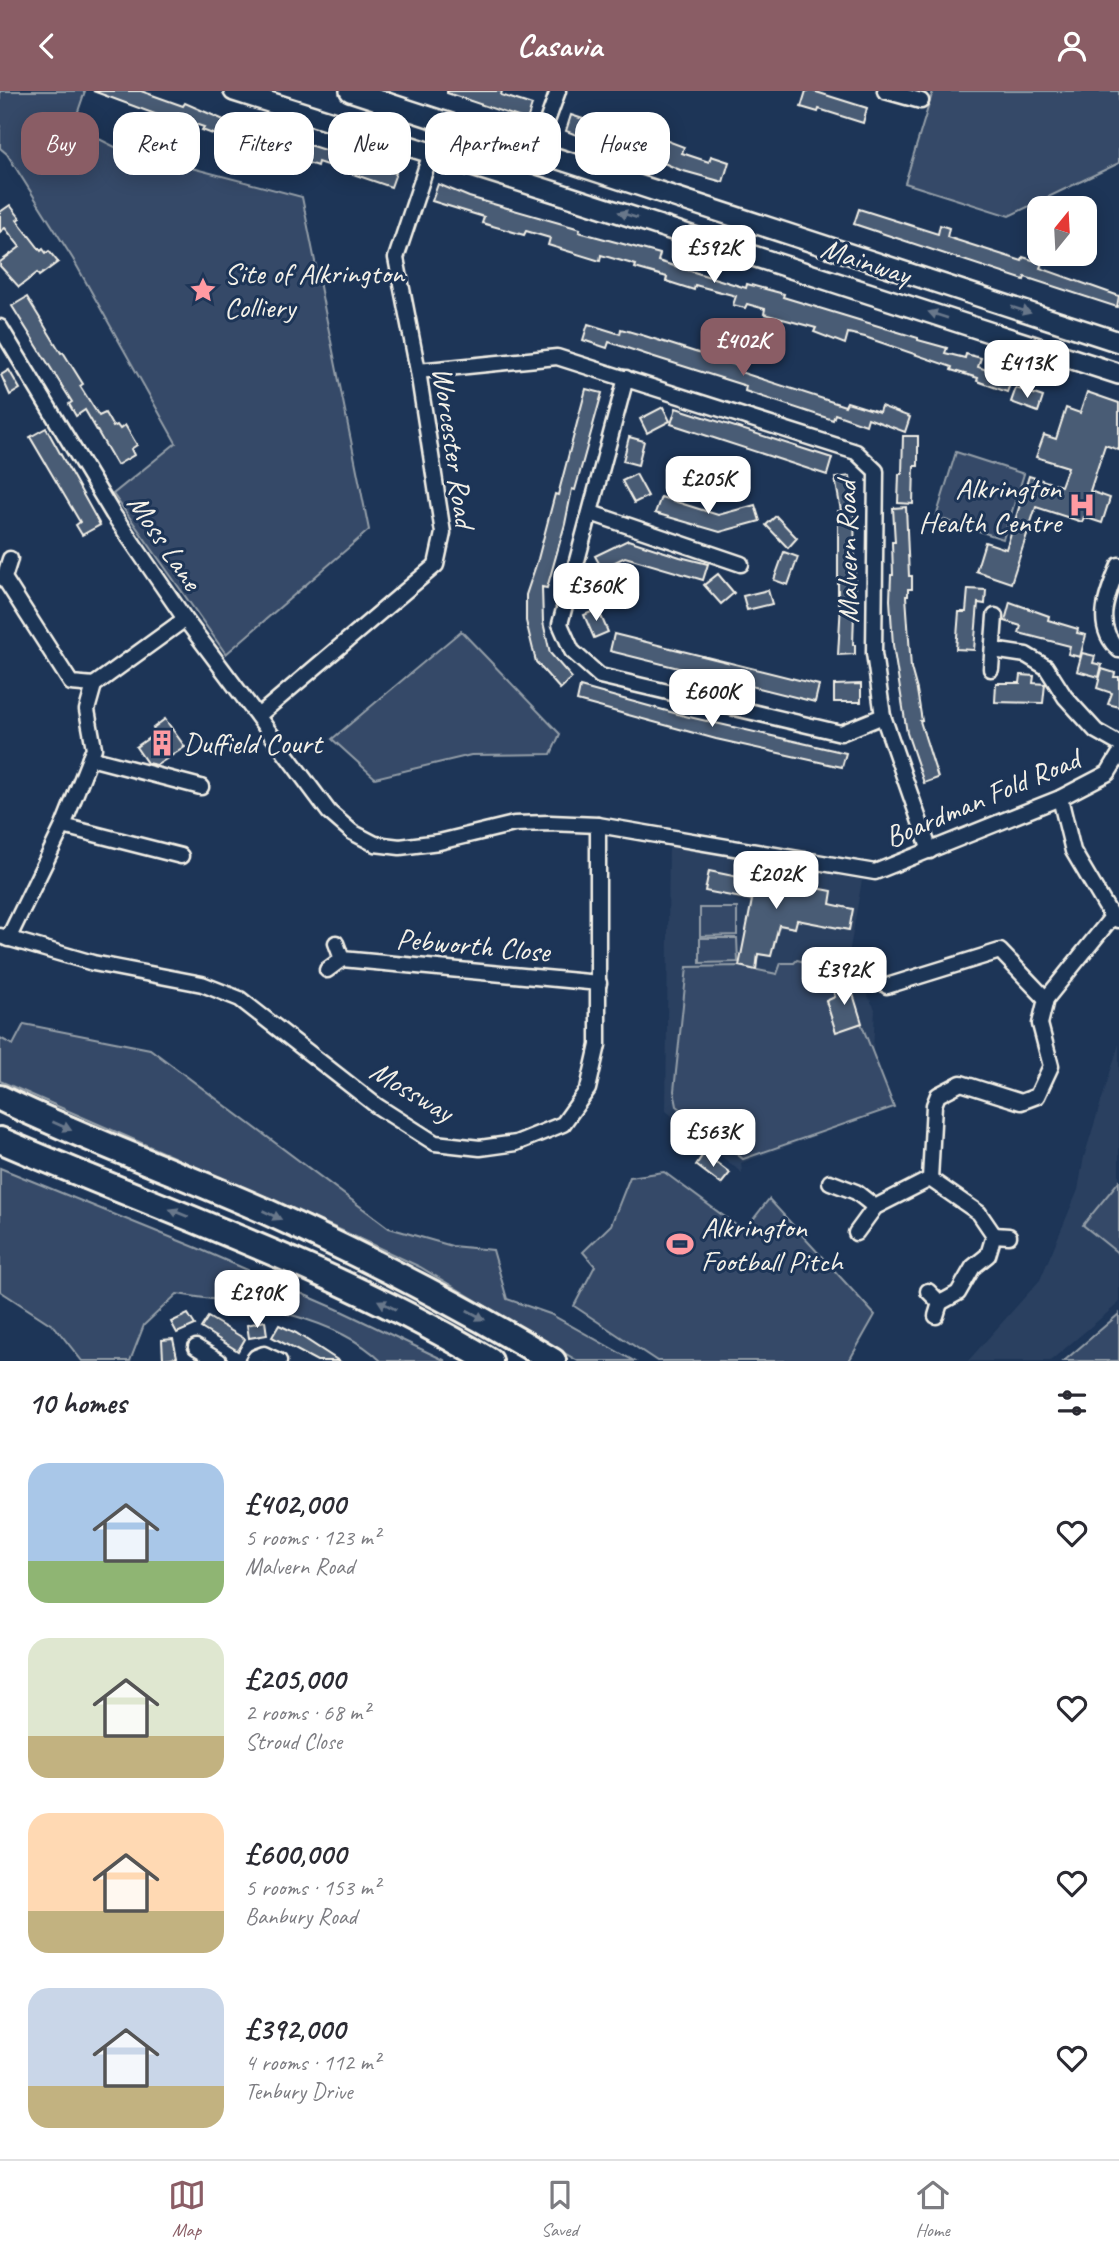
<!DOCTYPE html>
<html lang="en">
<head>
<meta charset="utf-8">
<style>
  body { margin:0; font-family:Caveat,sans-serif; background:#f7f7f7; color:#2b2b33; height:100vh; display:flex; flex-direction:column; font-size:26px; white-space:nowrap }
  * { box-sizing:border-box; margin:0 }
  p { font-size:23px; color:#7c7c81 }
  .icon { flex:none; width:38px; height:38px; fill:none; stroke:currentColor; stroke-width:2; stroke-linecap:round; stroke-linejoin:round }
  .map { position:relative; height:1270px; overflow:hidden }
  .sheet { display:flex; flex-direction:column; background:#fff; flex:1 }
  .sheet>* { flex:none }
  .guide { position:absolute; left:21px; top:21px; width:700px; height:63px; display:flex; gap:14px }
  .needle { width:46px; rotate:18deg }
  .controls { position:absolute; left:1027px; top:105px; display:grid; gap:14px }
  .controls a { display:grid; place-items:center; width:70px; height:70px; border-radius:14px; background:#fff; box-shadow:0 4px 18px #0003; font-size:35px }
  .price { position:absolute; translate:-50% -60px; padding:0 16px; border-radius:14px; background:#fff; color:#222; font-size:23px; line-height:46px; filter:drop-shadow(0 2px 4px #0008) }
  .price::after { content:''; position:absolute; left:50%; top:42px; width:21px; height:16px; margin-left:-10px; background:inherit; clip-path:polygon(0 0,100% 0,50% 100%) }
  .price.active { background:#8a5d65; color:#fff }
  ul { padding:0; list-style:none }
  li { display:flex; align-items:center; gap:21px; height:175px; padding:0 28px }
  li span { display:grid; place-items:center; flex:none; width:196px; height:140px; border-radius:21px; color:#555 }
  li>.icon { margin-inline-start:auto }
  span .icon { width:84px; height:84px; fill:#fffc; stroke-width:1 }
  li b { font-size:30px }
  h2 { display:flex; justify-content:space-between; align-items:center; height:84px; padding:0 28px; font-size:30px }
  .pill { padding:0 24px; border-radius:21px; background:#fff; box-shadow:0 4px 18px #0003; font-size:24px; line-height:63px }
  .pill.active { background:#8a5d65; color:#fff }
  header { display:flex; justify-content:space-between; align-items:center; height:91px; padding:0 28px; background:#8a5d65; color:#fff; font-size:32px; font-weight:800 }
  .dock { display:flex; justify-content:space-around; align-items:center; height:98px; border-top:2px solid #e1e1e2; background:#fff; font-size:19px; color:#7c7c81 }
  .dock a { display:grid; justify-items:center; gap:4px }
  .dock .active { color:#8a5d65 }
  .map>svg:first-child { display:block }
</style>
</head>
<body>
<header><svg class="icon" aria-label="back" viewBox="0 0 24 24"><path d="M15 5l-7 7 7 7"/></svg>Casavia<svg class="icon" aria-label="person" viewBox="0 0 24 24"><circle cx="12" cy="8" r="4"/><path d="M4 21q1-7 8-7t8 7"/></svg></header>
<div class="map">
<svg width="1119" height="1270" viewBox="0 0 1119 1270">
  <rect width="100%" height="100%" fill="#1d3557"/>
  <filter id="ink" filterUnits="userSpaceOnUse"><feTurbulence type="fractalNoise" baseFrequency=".0143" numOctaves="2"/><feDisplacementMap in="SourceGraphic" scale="14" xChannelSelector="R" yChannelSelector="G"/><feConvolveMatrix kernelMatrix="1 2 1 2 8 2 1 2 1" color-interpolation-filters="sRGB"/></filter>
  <g filter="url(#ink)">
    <g fill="#2a4060">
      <polygon points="669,753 862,789 848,869 875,918 873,961 894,1016 741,1072 742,1082 666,1020"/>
      <polygon points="1119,953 1119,1212 1050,1270 968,1270 1040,1189 1078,1099 1084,1066"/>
    </g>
    <g fill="#354a67" stroke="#949ea8" stroke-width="2">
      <polygon points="0,0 85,0 73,35 119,58 302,106 369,439 226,563 113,403 176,352 73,168 7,63 0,57"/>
      <polygon points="933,0 1119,0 1119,72 1009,125 905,92"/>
      <polygon points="956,361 1024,383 1003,448 936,426"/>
      <polygon points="461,540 560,643 551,663 471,664 375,687 332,648"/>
      <polygon points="700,817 737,817 737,844 700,845"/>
      <polygon points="700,847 737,847 738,871 700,872"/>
      <polygon points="797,869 841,880 848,887 840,896 833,898 835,906 826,910 836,940 861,932 894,1016 743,1068 677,1015 674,1000 687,876 739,875 777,883 781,872 794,872"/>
      <polygon points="24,933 150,958 389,1137 452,1155 493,1159 507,1208 550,1223 634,1270 578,1270 420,1176 345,1141 0,990 0,947 13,954"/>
      <path d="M0,1077L197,1157L337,1218L446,1270H381C333,1223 241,1212 177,1203L144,1234L130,1270H82L55,1236L0,1200Z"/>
      <polygon points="664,1081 744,1140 769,1108 875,1224 849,1270 657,1270 574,1215 595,1175 583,1161 611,1134 630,1086"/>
      <polygon points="1119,1090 1119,1163 1083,1134"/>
      <polygon points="1119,1223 1119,1270 1064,1270"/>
    </g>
    <g fill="#485b74" stroke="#f4f1e8" stroke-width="2">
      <polygon points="93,0 141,0 183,15 185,12 247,39 246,42 276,53 273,62 243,51 242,54 202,39 204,36 172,25 171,29"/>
      <polygon points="447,0 502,0 501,4 532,14 527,29 447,2"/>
      <polygon points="806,0 813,0 867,17 863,32 819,18 818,21 801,16"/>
      <polygon points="571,24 619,40 619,38 646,46 649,37 659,41 657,46 684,56 682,62 709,71 711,65 729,71 723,91 680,79 659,70 660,69 632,60 631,63 613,58 566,40"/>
      <polygon points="281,45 396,82 391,96 318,71 317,75 275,61"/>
      <polygon points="438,93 469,106 580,138 579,141 660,163 658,170 746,197 747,193 784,203 783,206 918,247 918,249 947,257 945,262 965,267 966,263 981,267 978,276 1012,288 1007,301 977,290 978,287 951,279 952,276 865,246 848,242 845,253 814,241 816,237 764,223 765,218 747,213 745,217 733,214 736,205 695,194 694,199 666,190 667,186 635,177 636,174 601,164 600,170 548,154 550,147 526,140 524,144 482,132 484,126 432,110"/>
      <polygon points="10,114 20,127 17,129 41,160 43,158 46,162 49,160 58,171 39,185 37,182 19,196 0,175 0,171 20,156 5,137 0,141 0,121"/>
      <polygon points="859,118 938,143 940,134 949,137 947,146 1022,170 1023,166 1042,172 1040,177 1119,205 1117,216 1025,186 1024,189 854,133"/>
      <polygon points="27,206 61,262 63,261 83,293 80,295 99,325 105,322 113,336 117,334 120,338 125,334 137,354 131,358 134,364 117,374 85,319 76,325 69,313 72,311 12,215"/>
      <polygon points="588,233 620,243 621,238 645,245 742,276 740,281 845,315 847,311 879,321 881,315 910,326 905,341 868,327 866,334 835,323 833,329 745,300 746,295 648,264 609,251 607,257 583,249"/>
      <polygon points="9,279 20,298 10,304 1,284"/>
      <polygon points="1016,297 1043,306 1038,321 1011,311"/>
      <polygon points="586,298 602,302 575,399 572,398 565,433 547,497 542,496 543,531 550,562 572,587 560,598 536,571 526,530 526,504 538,468 555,403 558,404"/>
      <polygon points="1087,301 1119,312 1119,359 1105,354 1090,400 1110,407 1102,432 1084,426 1082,431 1036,416 1011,492 976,480 985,451 1006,458 1029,385 1061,395 1068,376 1036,366 1044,344 1056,348 1066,317 1080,322"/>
      <polygon points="663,316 670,330 647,342 640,328"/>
      <polygon points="676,317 832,367 827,384 671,333"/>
      <polygon points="46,337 100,434 82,444 76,434 80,431 30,346"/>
      <polygon points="903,345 918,345 918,375 914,375 913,413 898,412 899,383 902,383"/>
      <polygon points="629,346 644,350 638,374 623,370"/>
      <polygon points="636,383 648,405 634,412 622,390"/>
      <polygon points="850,385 854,409 855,488 853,554 855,554 855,563 838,564 841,512 838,512 838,420 841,420 835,387"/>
      <polygon points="661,406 718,424 755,414 760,430 720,441 655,422"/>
      <polygon points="906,416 909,485 912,485 912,498 908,498 908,505 906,505 911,577 917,599 922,630 920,630 938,687 924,692 907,642 893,554 890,509 891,484 893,484 892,451 895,451 893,417"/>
      <polygon points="776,425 797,447 788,457 766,434"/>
      <polygon points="628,449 680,466 708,473 703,489 625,466 609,474 599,510 584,505 590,481 606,485 595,465"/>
      <polygon points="784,461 798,466 788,494 774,489"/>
      <polygon points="718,483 734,502 721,513 704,494"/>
      <polygon points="968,498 986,499 985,513 978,512 974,559 956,558 959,521 966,521"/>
      <polygon points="768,499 772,513 747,519 743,505"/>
      <polygon points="1010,511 1049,525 1048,529 1078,538 1077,542 1086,544 1080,566 1068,563 1070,555 1019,542 1021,535 1005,530"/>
      <polygon points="598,518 608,541 594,547 584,524"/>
      <polygon points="614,543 819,594 815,611 610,560"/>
      <polygon points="1082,562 1095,565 1093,572 1102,574 1099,586 1077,580"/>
      <polygon points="1102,578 1115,582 1114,586 1119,586 1119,616 1108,613 1112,602 1097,597"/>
      <polygon points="1021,584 1034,585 1033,592 1045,593 1043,612 995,611 996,592 1020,592"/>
      <polygon points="861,593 861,611 834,611 834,594"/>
      <polygon points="580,596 685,625 846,662 842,676 716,648 577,610"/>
      <polygon points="165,628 185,656 157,674 147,672 136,656 156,642 153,637"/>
      <polygon points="709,780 815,802 816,797 832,800 830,813 853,818 849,839 797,829 795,837 779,834 771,865 758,863 756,879 739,875 752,809 705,800"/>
      <polygon points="848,887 862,932 836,941 826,910 835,906 833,898 840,896 838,890"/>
      <polygon points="704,1062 730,1082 721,1093 696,1074"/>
      <polygon points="188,1223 195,1234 177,1242 171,1231"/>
      <polygon points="208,1226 245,1248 238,1260 201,1237"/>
      <polygon points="265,1230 267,1244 249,1247 247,1234"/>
      <polygon points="279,1234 296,1242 339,1270 317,1270 272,1246"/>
      <polygon points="173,1248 177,1266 163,1268 162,1249"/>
    </g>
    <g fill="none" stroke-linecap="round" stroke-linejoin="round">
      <g stroke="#f4f1e8" stroke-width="19">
        <g id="street">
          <polyline points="885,0 921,10"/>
          <polyline points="536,61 558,0"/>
          <polyline points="0,236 113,423 185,528 329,721 352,741 375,753 400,756 439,751 514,733 550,732 598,734 875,781 1060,707 1108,682 1119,664"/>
          <polyline points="418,280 557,266 856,361 876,380 874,562 883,625 930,760"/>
          <polyline points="626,287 560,533 572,560 600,585 841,642 883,625"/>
          <polyline points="591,422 741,473"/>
          <polyline points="10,468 4,487 71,592 94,594"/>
          <path d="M1119,474C1108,502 1092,534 1119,559"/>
          <polyline points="993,559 1026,564 1046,576 1065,606 1096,640 1119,653"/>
          <polyline points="991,578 995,525"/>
          <polyline points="258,625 436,474 443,442 418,280 396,167 431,62"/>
          <polyline points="90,667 201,696"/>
          <polyline points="1060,707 1073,760 1112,826 1118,829"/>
          <polyline points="63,735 181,765"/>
          <polyline points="0,845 93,872 202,893 240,908 377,1015 435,1052 480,1057 516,1052 563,1033 588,998 598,954 598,734"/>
          <polyline points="8,848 63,735 94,657 87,619 94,594 185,528"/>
          <polyline points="336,852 342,868 599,892"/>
          <polyline points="327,879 342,868"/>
          <polyline points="887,895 1000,860 1046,908"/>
          <polyline points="930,1088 979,1122 994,1144 988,1164 973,1176 958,1202 940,1212"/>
          <polyline points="830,1091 856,1101 875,1116"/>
          <polyline points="856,1142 875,1116 930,1088 934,1014 938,1004 961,992 1021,1011 1037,1005 1051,975 1040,933 1046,908 1112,826"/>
          <polyline points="994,1144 1009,1145"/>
          <polyline points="928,1200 940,1212 936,1225"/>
          <polyline points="196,1256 219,1270"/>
          <polyline points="253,1270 256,1266 264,1263 279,1270"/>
        </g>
      </g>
      <g stroke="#f4f1e8" stroke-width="24">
        <g id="secondary">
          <polyline points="234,0 558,102 1119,283"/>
          <polyline points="350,0 1119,251"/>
          <polyline points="376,45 385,11"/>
        </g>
      </g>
      <g stroke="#f4f1e8" stroke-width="30">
        <g id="highway">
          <path d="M0,1007C86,1049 177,1081 265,1120C364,1165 460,1214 553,1270"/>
          <path d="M0,1049C164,1120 336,1177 490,1270"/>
        </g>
      </g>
      <use href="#street" stroke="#1d3557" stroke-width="14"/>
      <use href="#secondary" stroke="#1d3557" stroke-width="19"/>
      <use href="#highway" stroke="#1d3557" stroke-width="24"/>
    </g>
    <defs><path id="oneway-solid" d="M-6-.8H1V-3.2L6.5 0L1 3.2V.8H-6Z" transform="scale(1.75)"/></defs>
    <g fill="#68778a">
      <use href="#oneway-solid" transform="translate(628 124) rotate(-162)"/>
      <use href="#oneway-solid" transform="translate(1021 219) rotate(18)"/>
      <use href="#oneway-solid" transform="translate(938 224) rotate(-162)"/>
      <use href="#oneway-solid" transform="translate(62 1035) rotate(24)"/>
      <use href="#oneway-solid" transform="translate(179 1122) rotate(-158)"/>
      <use href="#oneway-solid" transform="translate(272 1124) rotate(25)"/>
      <use href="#oneway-solid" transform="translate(387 1214) rotate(-153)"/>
      <use href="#oneway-solid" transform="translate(476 1224) rotate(28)"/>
    </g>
  </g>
  <defs>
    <g id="sight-bare" transform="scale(2.1)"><path d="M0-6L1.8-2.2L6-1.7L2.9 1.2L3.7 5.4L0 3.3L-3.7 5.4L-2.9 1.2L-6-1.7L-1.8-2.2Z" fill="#ff9aa2" stroke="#1d3557" stroke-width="2.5" paint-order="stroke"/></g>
    <g id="hospital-bare" transform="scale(2.1)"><path d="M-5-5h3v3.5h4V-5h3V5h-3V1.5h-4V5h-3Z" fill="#ff9aa2" stroke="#1d3557" stroke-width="2.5" paint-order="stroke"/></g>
    <g id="building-bare" transform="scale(2.1)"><path d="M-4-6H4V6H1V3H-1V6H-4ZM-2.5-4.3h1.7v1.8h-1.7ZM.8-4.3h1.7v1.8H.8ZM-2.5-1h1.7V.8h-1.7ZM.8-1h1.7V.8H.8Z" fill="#ff9aa2" stroke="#1d3557" stroke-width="2.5" paint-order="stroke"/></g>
    <g id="stadium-bare" transform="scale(2.1)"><path d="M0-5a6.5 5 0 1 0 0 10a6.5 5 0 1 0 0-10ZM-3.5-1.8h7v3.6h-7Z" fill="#ff9aa2" stroke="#1d3557" stroke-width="2.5" paint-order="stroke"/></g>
  </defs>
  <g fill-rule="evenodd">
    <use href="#sight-bare" x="203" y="199"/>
    <use href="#hospital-bare" x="1082" y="414"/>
    <use href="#building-bare" x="162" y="652"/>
    <use href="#stadium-bare" x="680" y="1153"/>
  </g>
  <g text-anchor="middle" stroke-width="6" stroke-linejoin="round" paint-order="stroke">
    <g font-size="30" fill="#f4f1e8" stroke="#1d3557">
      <text transform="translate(866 170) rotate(18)" y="10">Mainway</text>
      <text transform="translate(454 356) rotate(82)" y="10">Worcester Road</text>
      <text transform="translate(165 451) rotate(56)" y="10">Moss Lane</text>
      <text transform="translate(847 461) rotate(-91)" y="10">Malvern Road</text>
      <text transform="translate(982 707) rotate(-23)" y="10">Boardman Fold Road</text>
      <text transform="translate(473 854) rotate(5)" y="10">Pebworth Close</text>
      <text transform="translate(412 1000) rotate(31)" y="10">Mossway</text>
    </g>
    <g font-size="30" fill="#f4f1e8" stroke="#1d3557" text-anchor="start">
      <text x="224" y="192">Site of Alkrington<tspan x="224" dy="34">Colliery</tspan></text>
      <text x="1061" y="407" text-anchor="end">Alkrington<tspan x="1061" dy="34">Health Centre</tspan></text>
      <text x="183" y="662">Duffield Court</text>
      <text x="701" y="1146">Alkrington<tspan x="701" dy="34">Football Pitch</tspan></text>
    </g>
  </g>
</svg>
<div class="controls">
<a><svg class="needle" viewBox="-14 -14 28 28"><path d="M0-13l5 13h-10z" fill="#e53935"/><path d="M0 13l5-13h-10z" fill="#7c7c81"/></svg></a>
</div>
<b class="price" style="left:714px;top:194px">£592K</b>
<b class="price active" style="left:743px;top:287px">£402K</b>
<b class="price" style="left:1027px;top:309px">£413K</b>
<b class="price" style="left:708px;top:425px">£205K</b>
<b class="price" style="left:596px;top:532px">£360K</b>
<b class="price" style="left:712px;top:638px">£600K</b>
<b class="price" style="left:776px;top:820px">£202K</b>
<b class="price" style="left:844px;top:916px">£392K</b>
<b class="price" style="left:713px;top:1078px">£563K</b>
<b class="price" style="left:257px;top:1239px">£290K</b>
<div class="guide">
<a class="pill active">Buy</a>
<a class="pill">Rent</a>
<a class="pill">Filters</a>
<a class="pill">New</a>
<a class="pill">Apartment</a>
<a class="pill">House</a>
</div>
</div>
<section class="sheet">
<h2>10 homes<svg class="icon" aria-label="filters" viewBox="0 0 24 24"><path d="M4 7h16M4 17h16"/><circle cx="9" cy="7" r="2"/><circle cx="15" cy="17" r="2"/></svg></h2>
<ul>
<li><span style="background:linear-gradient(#a9c7e8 70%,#8fb573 0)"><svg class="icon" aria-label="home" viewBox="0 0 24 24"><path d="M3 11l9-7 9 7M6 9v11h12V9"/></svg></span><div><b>£402,000</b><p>5 rooms · 123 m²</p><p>Malvern Road</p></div><svg class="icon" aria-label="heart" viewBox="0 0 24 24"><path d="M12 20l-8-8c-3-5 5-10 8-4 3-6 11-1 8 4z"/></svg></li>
<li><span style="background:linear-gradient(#dfe7d0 70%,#c2b280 0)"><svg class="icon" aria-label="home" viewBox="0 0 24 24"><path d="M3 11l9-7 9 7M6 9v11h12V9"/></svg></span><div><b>£205,000</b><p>2 rooms · 68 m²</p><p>Stroud Close</p></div><svg class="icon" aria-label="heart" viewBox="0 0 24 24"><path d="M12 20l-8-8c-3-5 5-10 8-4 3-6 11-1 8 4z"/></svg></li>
<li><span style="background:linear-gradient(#ffd9b3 70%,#c2b280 0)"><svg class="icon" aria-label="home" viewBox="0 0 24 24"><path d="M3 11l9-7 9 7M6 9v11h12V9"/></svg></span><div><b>£600,000</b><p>5 rooms · 153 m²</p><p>Banbury Road</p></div><svg class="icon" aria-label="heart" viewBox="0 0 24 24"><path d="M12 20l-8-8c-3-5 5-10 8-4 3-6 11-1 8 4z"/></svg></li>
<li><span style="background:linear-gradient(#c9d6e8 70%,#c2b280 0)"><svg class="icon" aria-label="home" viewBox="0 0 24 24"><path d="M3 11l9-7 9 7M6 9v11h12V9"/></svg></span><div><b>£392,000</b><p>4 rooms · 112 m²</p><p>Tenbury Drive</p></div><svg class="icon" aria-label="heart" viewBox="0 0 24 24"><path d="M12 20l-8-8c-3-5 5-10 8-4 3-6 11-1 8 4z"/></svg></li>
</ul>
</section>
<nav class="dock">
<a class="active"><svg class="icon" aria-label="map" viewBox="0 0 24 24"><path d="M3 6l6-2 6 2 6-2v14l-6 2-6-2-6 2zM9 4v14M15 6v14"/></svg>Map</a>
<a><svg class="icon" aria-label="saved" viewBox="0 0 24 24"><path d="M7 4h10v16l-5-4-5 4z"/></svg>Saved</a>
<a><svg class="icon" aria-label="home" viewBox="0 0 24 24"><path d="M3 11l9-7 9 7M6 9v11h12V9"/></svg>Home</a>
</nav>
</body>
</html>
